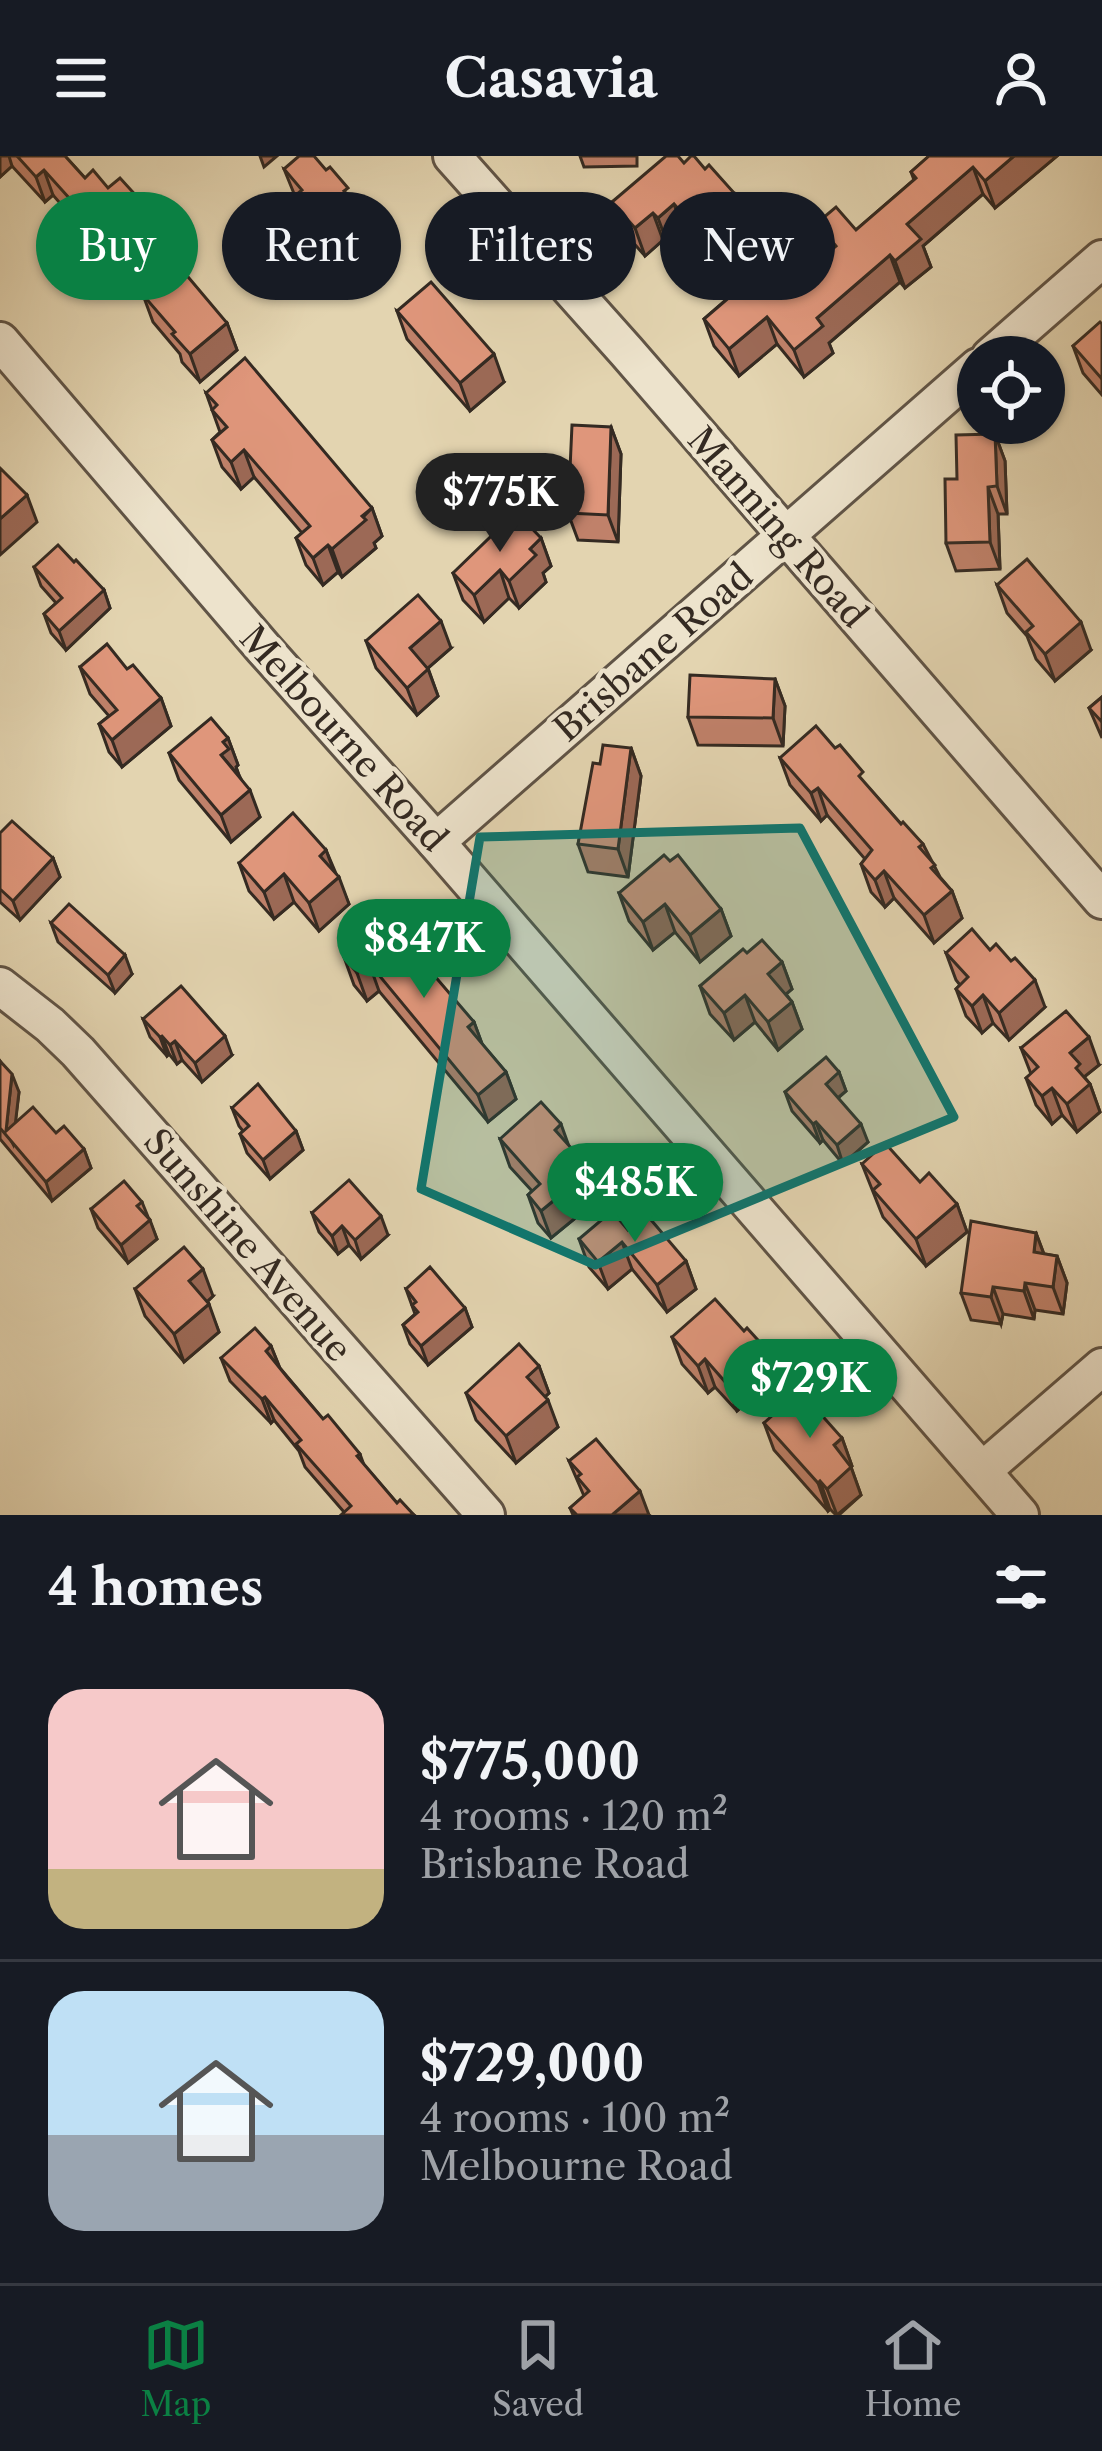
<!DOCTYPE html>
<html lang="en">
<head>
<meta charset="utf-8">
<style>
  body { margin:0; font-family:"Libre Caslon Text",serif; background:#20242c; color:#f1f3f6; height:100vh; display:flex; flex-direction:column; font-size:45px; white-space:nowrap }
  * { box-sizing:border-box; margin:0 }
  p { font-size:39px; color:#9ea1a6 }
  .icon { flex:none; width:66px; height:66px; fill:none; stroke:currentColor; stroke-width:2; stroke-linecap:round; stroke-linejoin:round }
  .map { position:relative; height:1359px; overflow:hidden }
  .details { display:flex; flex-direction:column; background:#171b24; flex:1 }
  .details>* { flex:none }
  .guide { position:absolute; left:36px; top:36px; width:1032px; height:108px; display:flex; gap:24px }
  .controls { position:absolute; left:957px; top:180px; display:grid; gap:24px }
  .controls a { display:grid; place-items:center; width:108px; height:108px; border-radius:50%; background:#171b24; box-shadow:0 3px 9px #0004; font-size:60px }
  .price { position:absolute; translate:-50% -102px; padding:0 27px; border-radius:42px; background:#0b8043; color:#fff; font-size:39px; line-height:78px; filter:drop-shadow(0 3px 6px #0008) }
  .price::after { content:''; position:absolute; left:50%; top:72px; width:36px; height:27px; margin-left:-18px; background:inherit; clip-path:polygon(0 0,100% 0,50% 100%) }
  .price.active { background:#222; color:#fff }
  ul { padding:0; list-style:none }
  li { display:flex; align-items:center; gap:36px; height:300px; padding:0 48px }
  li+li { border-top:3px solid #363941 }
  li span { display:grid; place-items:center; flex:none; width:336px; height:240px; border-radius:36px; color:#555 }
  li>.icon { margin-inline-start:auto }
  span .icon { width:144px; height:144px; fill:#fffc; stroke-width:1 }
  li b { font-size:51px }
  h2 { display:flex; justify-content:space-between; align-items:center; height:144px; padding:0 48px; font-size:51px }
  .chip { padding:0 42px; border-radius:54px; background:#171b24; box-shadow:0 3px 9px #0004; font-size:42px; line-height:108px }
  .chip.active { background:#0b8043; color:#fff }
  header { display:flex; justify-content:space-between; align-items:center; height:156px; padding:0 48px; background:#171b24; font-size:54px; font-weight:800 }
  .menu { display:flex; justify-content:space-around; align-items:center; height:168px; border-top:3px solid #363941; background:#171b24; font-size:33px; color:#9ea1a6 }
  .menu a { display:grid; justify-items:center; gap:6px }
  .menu .active { color:#0b8043 }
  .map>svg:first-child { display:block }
</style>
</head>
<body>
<header><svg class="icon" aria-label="menu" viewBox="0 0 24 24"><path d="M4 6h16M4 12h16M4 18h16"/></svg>Casavia<svg class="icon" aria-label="person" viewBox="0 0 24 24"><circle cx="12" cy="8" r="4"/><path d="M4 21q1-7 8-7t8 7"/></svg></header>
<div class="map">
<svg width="1102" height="1359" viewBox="0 0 1102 1359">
  <rect width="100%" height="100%" fill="#e3d4b0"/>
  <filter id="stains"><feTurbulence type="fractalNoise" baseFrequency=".00167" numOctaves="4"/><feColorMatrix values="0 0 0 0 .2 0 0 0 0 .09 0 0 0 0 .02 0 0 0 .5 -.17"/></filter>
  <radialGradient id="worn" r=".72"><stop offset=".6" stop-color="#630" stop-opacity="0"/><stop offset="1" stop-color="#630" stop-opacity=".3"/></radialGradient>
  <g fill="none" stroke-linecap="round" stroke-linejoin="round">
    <g stroke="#605446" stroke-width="42">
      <g id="minor">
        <polyline points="452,0 626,195 1102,744"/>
        <polyline points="0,185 264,493 436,686 1020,1359"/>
        <polyline points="990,201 1102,103"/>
        <polyline points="436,686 978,211"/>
        <polyline points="0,830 50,869 78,896 486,1359"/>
        <polyline points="982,1315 1102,1211"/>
      </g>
    </g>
    <use href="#minor" stroke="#ede3cc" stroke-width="36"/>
  </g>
  <g fill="#c0816a" stroke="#342a22" stroke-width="3">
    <polygon points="0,0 65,0 85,22 108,32 150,71 145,75 149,79 158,105 129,130 84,82 79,69 53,39 45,46 12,10 0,21"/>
    <polygon points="580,0 637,0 637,10 584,11"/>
    <polygon points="929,0 1057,0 995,52 983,38 923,90 931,111 905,132 900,126 829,187 833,197 804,221 777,188 739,220 714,190 704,163 734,137 728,120 759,121 790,130 829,97 817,67 856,74 914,24 911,16"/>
    <polygon points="684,7 705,13 735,38 745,66 729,79 725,75 701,96 684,76 668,89 663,84 645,100 622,74 612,46"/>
    <polygon points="284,13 352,44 376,87 350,109 329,86 325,89 306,67"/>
    <polygon points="143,139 227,167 237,194 200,226 182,206 180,198 153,166"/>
    <polygon points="397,155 504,226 470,255 407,183"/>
    <polygon points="1102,168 1102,239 1083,217 1073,190"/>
    <polygon points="206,237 372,352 382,380 374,387 376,392 342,421 338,416 323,429 306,409 296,382 302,377 254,321 241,333 222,311 212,284 220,276"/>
    <polygon points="611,271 621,298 618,386 578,384 568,357"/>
    <polygon points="995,278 1005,305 1007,358 998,358 1000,413 956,415 946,387 957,323"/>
    <polygon points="541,382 551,410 543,417 546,426 519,452 509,442 484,466 463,444 453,417"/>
    <polygon points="74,406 104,434 110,452 66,494 51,477 44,458 56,447 41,430 34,411"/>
    <polygon points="997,429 1091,494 1055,525 1036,503 1027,480 1007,457"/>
    <polygon points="366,485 451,492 428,512 438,540 417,559 376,512"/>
    <polygon points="80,511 127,513 161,542 171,570 122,611 109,596 99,568 109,560 90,538"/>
    <polygon points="775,523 785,550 783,590 698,589 688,561"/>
    <polygon points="1102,541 1102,582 1089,552"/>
    <polygon points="228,582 238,609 236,611 239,619 260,661 231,686 179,624 169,597"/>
    <polygon points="631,592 641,620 628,721 588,716 578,688 600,608"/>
    <polygon points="780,602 869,632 901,668 923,688 940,721 952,735 962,762 934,787 894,742 885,751 871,736 861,708 865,703 827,659 821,665 790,629"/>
    <polygon points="0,677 53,702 60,721 20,764 0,746"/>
    <polygon points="326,694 349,748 319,775 294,746 274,763 249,735 239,707"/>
    <polygon points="619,737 721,753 731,780 700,806 675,776 653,794 629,765"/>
    <polygon points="51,767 132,818 115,837 58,786"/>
    <polygon points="340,776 376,776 410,802 474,866 482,888 506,916 516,943 488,966 379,835 367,845 354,829 344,801 348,798"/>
    <polygon points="946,797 1045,851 1009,884 993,867 982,877 966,860 956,833 960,829 956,824"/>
    <polygon points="782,806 792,833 786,838 792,846 802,873 778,894 755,866 734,884 710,858 700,830"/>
    <polygon points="143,863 232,899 202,926 182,904 177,908 169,898 167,900 150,881"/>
    <polygon points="1021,892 1099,909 1084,921 1090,928 1100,956 1077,976 1062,959 1052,968 1036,949 1026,922 1031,918"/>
    <polygon points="0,905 19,936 15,967 56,977 84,993 91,1012 52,1045 0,983"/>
    <polygon points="839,916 846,935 838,942 868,986 843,1008 823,984 820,987 792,955 785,936"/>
    <polygon points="232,952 296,975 303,994 270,1023 247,997 240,978 243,975 239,970"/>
    <polygon points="500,983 591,1014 601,1041 551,1082 538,1067 528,1039 532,1035 510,1011"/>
    <polygon points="862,1008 920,1026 957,1048 967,1076 926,1110 883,1061"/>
    <polygon points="142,1046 157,1083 128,1107 98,1072 91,1053"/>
    <polygon points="312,1057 388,1079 361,1103 349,1089 338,1098 319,1076"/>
    <polygon points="628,1074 686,1105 696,1133 667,1156 632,1113 608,1133 589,1111 579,1083"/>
    <polygon points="1036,1077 1044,1098 1057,1100 1067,1127 1063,1158 1035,1154 1034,1163 1003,1158 1001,1168 971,1164 961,1137"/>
    <polygon points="135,1133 213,1140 207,1146 219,1176 184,1206 145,1160"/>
    <polygon points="406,1133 465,1152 472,1171 428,1209 410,1188 403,1169 415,1158"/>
    <polygon points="744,1175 766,1193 776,1220 737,1255 715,1231 708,1237 682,1208 672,1181"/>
    <polygon points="271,1190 280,1212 323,1263 360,1298 364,1309 397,1347 414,1359 344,1356 305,1311 299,1295 274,1264 271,1267 230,1225 221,1202"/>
    <polygon points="539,1210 549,1237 545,1241 558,1271 516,1307 476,1264 466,1237"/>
    <polygon points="801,1253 842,1282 852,1310 851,1311 861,1339 839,1359 836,1359 830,1353 828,1355 774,1294 764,1267"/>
    <polygon points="569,1305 649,1359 573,1359 570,1352 584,1340"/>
  </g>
  <g fill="#9c6956" stroke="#342a22" stroke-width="3">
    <polygon points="0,0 9,0 12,10 0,21"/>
    <polygon points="260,0 277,0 264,11"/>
    <polygon points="1014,0 1057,0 995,52 985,25"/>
    <polygon points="973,11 983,38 923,90 931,111 905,132 895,105 907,68"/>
    <polygon points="44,14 53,39 45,46 36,21"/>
    <polygon points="735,38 745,66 729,79 719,52"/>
    <polygon points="141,45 150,71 138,81 128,56"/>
    <polygon points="715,47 725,75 701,96 691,68"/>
    <polygon points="674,48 684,76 668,89 658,62"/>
    <polygon points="653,57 663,84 645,100 635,72"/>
    <polygon points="319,58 329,86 325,89 315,62"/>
    <polygon points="366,59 376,87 350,109 340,82"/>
    <polygon points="149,79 158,105 129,130 120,105"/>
    <polygon points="890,99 900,126 829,187 833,197 804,221 794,194 817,162"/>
    <polygon points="767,161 777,188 739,220 729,193"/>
    <polygon points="227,167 237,194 200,226 190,198"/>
    <polygon points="494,198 504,226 470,255 460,227"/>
    <polygon points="611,271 621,298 618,386 608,359"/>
    <polygon points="995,278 1005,305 1007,358 997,330"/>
    <polygon points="244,294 254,321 241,333 231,306"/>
    <polygon points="988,331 998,358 1000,413 990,386"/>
    <polygon points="27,339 37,366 0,399 0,363"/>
    <polygon points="372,352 382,380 374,387 376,392 342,421 332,393"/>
    <polygon points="541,382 551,410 543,417 546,426 519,452 509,425 530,393"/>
    <polygon points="328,389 338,416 323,429 313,402"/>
    <polygon points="500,414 509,442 484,466 474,439"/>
    <polygon points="104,434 110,452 66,494 59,475"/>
    <polygon points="441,465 451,492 420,519 410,492"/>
    <polygon points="1081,466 1091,494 1055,525 1045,498"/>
    <polygon points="428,513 438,540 417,559 407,532"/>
    <polygon points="775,523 785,550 783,590 773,562"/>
    <polygon points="161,542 171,570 122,611 112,584"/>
    <polygon points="228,582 238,609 236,611 239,620 221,599 223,586"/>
    <polygon points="631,592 641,620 628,721 618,693"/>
    <polygon points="818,632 827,659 821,665 811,637"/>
    <polygon points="250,634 260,661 231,686 221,659"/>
    <polygon points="326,694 336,721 320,700"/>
    <polygon points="53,702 60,721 20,764 13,745"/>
    <polygon points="884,715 894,742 885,751 875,724"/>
    <polygon points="284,718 294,746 274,763 264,736"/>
    <polygon points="339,721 349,748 319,775 309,747"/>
    <polygon points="952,735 962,762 934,787 924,759"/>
    <polygon points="665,748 675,776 653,794 643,766"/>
    <polygon points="721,753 731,780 700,806 690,779"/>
    <polygon points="125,799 132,818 115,837 108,819"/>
    <polygon points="782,806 792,833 778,845 768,818"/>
    <polygon points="369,807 379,835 367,845 357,817"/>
    <polygon points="1035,824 1045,851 1009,884 999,857"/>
    <polygon points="745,839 755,866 734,884 724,857"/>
    <polygon points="983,839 993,867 982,877 972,850"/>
    <polygon points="792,846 802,873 778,894 768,866"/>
    <polygon points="474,866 484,893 468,871"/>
    <polygon points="162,880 169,898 167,900 160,881"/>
    <polygon points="225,880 232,899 202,926 195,907"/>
    <polygon points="1089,881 1099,909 1084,921 1090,928 1100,956 1077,976 1067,948 1070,897"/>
    <polygon points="175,885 182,904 177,908 170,889"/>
    <polygon points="506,916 516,943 488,966 478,939"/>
    <polygon points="839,916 846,935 833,946 826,928"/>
    <polygon points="12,918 19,936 13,988 6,975"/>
    <polygon points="1052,932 1062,959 1052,968 1042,940"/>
    <polygon points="816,966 823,984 820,987 813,968"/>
    <polygon points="561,968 571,996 555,974"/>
    <polygon points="861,968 868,986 843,1008 837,989"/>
    <polygon points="296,975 303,994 270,1023 263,1004"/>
    <polygon points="84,993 91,1012 52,1045 46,1026"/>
    <polygon points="591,1014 601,1041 551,1082 541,1055"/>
    <polygon points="957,1048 967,1076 926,1110 916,1083"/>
    <polygon points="381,1060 388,1079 361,1103 355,1084"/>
    <polygon points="150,1064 157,1083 128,1107 121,1089"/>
    <polygon points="342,1070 349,1089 338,1098 332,1080"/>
    <polygon points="1036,1077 1046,1104 1034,1096"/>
    <polygon points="622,1086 632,1113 608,1133 598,1106"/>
    <polygon points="1057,1100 1067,1127 1063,1158 1053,1131"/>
    <polygon points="686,1105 696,1133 667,1156 657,1129"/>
    <polygon points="203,1113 213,1140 199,1153 189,1125"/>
    <polygon points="1025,1127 1035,1154 1034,1163 1024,1135"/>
    <polygon points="993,1131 1003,1158 1001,1168 991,1141"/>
    <polygon points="209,1148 219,1176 184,1206 174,1178"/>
    <polygon points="465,1152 472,1171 428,1209 421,1190"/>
    <polygon points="271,1190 280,1213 266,1195"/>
    <polygon points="766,1193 776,1220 737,1255 727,1228"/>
    <polygon points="705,1203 715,1231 708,1237 698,1210"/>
    <polygon points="539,1210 549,1237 537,1248 527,1221"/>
    <polygon points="265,1241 274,1264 271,1267 262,1243"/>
    <polygon points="548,1244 558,1271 516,1307 506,1280"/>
    <polygon points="842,1282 852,1310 844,1317 834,1289"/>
    <polygon points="851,1311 861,1339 837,1359 827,1333"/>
    <polygon points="820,1325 830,1353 828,1355 818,1327"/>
    <polygon points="640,1335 649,1359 612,1359"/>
  </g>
  <g fill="#df967b" stroke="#342a22" stroke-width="3">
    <polygon points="17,0 65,0 85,22 93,14 108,32 120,22 141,45 128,56 149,79 120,105 75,57 79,53 44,14 36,21"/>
    <polygon points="299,0 314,0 326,14 330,11 348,32 344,35 366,59 340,82 319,58 315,62 296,39 302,34 284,13"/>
    <polygon points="666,0 678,0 684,7 691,0 694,0 705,13 709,9 735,38 719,52 715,47 691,68 674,48 658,62 653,57 635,72 612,46"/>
    <polygon points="929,0 1014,0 985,25 973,11 907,68 921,83 895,105 890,99 817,162 823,170 794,194 767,161 729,193 704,163 739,133 728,120 746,105 759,121 773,109 790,130 836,90 817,67 836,51 856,74 916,22 911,16"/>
    <polygon points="178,109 227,167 190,198 172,178 175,176 143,139"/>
    <polygon points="431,126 494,198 460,227 397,155"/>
    <polygon points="1100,166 1102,168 1102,223 1073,190"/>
    <polygon points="245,202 372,352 362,360 366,364 332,393 328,389 313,402 296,382 310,370 244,294 231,306 212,284 227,271 212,254 217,249 206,237"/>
    <polygon points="572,269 611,271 608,359 568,357"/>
    <polygon points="995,278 997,330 988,331 990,386 946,387 945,323 957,323 956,279"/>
    <polygon points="0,312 27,339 0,363"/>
    <polygon points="516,356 541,382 530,393 536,399 509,425 500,414 474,439 453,417"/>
    <polygon points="58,389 74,406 76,404 104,434 59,475 44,458 62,442 34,411"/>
    <polygon points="1027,403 1081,466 1045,498 1026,476 1033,470 997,429"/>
    <polygon points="418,439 441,465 410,492 428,513 407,532 366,485"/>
    <polygon points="107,488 127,513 133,509 161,542 112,584 99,568 117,554 80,511"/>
    <polygon points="690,519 775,523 773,562 688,561"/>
    <polygon points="1102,541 1102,566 1089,552"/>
    <polygon points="211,562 228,582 223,586 229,593 221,599 250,634 221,659 169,597"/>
    <polygon points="816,570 835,592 840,589 863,616 859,620 901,668 903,666 923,688 919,691 935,709 931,712 952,735 924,759 884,715 875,724 861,708 872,694 818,632 811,637 780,602"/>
    <polygon points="603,589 631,592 618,693 578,688 593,607 600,608"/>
    <polygon points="293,657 326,694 320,700 339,721 309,747 284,718 264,736 239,707"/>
    <polygon points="12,665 53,702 13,745 0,733 0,677"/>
    <polygon points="664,699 670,705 678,699 721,753 690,779 665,748 643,766 619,737"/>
    <polygon points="69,748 125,799 108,819 51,767"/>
    <polygon points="361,758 376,776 384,770 410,802 415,797 474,866 468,871 506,916 478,939 369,807 357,817 344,801 354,793 340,776"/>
    <polygon points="972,773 990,794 996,788 1011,805 1015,802 1035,824 999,857 983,839 972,850 956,833 968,821 946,797"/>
    <polygon points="762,784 782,806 768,818 792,846 768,866 745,839 724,857 700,830 743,793 747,797"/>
    <polygon points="181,830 225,880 195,907 175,885 170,889 162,880 160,881 143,863"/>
    <polygon points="1066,855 1089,881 1070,897 1080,908 1076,912 1090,928 1067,948 1052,932 1042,940 1026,922 1038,911 1021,892"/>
    <polygon points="826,901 839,916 826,928 861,968 837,989 816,966 813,968 785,936"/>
    <polygon points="0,905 12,918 6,975 33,951 56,977 64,970 84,993 46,1026 0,972"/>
    <polygon points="258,928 296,975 263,1004 240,978 249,970 232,952"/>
    <polygon points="541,946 561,968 555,974 591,1014 541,1055 528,1039 540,1028 500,983"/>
    <polygon points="885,987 920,1026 929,1017 957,1048 916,1083 873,1034 880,1028 862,1008"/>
    <polygon points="349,1024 381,1060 355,1084 342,1070 332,1080 312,1057"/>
    <polygon points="124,1025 142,1046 137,1050 150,1064 121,1089 91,1053"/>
    <polygon points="612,1055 628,1074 646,1058 686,1105 657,1129 622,1086 598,1106 579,1083"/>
    <polygon points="971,1065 1036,1077 1034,1096 1057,1100 1053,1131 1025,1127 1024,1135 993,1131 991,1141 961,1137"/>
    <polygon points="184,1091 203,1113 189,1125 209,1148 174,1178 135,1133"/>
    <polygon points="430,1111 465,1152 421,1190 403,1169 418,1156 412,1149 416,1146 406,1133"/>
    <polygon points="715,1143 744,1175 747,1172 766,1193 727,1228 705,1203 698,1210 672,1181"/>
    <polygon points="255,1172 271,1190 266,1195 287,1221 323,1263 328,1259 360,1298 357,1300 397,1347 400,1344 414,1359 341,1359 351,1350 296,1288 301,1284 265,1241 262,1243 221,1202"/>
    <polygon points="519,1188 539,1210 527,1221 548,1244 506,1280 466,1237"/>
    <polygon points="791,1243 801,1253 809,1245 842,1282 834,1289 851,1311 827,1333 820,1325 818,1327 764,1267"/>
    <polygon points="596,1283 640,1335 612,1359 577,1359 570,1352 589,1335 577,1321 581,1318 569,1305"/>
  </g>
  <path fill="#0f766e" fill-opacity="0.2" stroke="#0f766e" stroke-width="9" stroke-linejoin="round" d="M800,672L954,961L595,1109L421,1033L480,681Z"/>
  <g text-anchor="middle" stroke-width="9" stroke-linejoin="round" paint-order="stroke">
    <g font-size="36" fill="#342a22" stroke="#ede3cc">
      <text transform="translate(778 371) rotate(49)" y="13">Manning Road</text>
      <text transform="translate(653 496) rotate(-41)" y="13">Brisbane Road</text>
      <text transform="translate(344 582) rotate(48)" y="13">Melbourne Road</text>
      <text transform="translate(248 1089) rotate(49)" y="13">Sunshine Avenue</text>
    </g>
  </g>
  <rect width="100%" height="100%" filter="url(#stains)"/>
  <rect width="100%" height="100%" fill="url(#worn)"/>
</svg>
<div class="controls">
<a><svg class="icon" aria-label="locate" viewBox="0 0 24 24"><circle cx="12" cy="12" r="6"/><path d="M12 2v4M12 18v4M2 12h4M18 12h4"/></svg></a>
</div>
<b class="price active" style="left:500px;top:399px">$775K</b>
<b class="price" style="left:424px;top:845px">$847K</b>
<b class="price" style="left:635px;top:1089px">$485K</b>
<b class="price" style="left:810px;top:1285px">$729K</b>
<div class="guide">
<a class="chip active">Buy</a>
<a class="chip">Rent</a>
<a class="chip">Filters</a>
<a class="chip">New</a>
</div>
</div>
<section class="details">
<h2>4 homes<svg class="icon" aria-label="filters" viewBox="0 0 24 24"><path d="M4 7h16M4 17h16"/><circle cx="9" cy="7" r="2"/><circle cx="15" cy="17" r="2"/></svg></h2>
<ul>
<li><span style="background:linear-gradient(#f6c9c9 75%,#c2b280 0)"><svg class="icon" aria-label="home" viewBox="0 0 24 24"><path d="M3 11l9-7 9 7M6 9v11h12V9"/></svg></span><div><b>$775,000</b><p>4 rooms · 120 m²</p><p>Brisbane Road</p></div></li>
<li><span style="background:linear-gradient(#bfe0f5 60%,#9aa5b1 0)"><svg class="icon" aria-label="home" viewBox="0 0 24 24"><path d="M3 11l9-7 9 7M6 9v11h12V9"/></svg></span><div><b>$729,000</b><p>4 rooms · 100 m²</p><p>Melbourne Road</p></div></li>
</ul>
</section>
<nav class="menu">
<a class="active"><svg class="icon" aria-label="map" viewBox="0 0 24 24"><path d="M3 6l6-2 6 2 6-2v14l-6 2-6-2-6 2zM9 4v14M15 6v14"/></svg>Map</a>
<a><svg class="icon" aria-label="saved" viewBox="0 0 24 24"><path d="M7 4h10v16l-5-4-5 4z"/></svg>Saved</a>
<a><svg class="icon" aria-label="home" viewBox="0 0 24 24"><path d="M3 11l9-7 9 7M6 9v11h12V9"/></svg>Home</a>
</nav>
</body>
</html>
